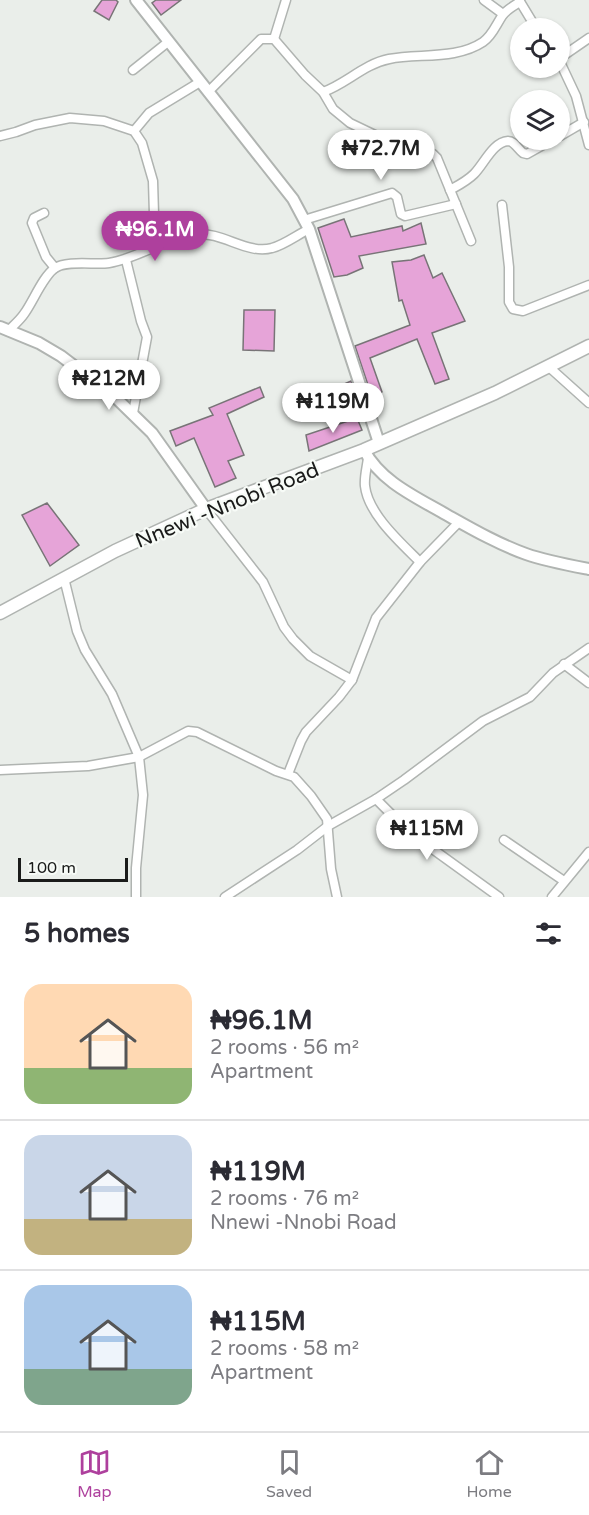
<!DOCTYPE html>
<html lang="en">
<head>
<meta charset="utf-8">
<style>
  body { margin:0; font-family:"Varela Round",sans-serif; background:#f7f7f7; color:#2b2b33; height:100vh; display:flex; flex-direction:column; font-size:22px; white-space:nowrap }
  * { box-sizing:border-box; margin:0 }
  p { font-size:20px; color:#7c7c81 }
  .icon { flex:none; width:33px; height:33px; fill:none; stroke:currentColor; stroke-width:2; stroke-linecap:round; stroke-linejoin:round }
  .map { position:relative; height:897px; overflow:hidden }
  .side { display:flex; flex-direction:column; background:#fff; flex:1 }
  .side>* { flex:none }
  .tools { position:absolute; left:510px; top:18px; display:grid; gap:12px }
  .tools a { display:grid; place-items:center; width:60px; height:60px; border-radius:50%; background:#fff; box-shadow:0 2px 4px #0004; font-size:30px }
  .scale { position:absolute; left:18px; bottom:15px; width:110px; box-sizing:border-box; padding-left:6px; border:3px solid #1a1b1a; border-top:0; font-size:16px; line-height:21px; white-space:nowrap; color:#1a1b1a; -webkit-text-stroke:4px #f7fbf7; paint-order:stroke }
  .price { position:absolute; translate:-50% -51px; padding:0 14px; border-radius:21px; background:#fff; color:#222; font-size:20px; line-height:39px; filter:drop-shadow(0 2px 3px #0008) }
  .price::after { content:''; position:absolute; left:50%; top:36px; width:18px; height:14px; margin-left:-9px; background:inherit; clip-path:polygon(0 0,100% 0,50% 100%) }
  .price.active { background:#ae409d; color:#fff }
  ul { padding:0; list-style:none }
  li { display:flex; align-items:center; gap:18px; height:150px; padding:0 24px }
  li+li { border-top:2px solid #e1e1e2 }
  li span { display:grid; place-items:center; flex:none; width:168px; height:120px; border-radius:18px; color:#555 }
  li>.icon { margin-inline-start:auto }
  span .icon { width:72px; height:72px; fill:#fffc; stroke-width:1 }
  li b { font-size:26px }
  h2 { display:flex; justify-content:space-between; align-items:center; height:72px; padding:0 24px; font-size:26px }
  .tabs { display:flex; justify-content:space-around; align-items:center; height:84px; border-top:2px solid #e1e1e2; background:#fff; font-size:16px; color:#7c7c81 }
  .tabs a { display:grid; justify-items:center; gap:3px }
  .tabs .active { color:#ae409d }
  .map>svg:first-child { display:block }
</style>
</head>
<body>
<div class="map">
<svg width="589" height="897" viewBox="0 0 589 897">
  <rect width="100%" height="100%" fill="#eaeeea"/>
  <g fill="#e6a4d8" stroke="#787477" stroke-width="1.5">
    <polygon points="102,0 116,0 118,2 109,20 94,11"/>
    <polygon points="156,0 181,0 161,15 152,3"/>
    <polygon points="344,219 351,237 402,226 403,231 421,223 426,244 359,256 363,268 347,275 334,277 318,228"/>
    <polygon points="424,255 433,278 442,273 465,321 432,333 449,379 435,384 417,339 370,358 382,392 372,397 355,346 410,325 402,300 399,301 392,262 411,260"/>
    <polygon points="244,310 275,310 274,351 243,350"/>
    <polygon points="351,381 361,412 351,414 337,387"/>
    <polygon points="260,387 264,397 227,414 244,455 228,461 236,478 215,487 194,438 176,446 170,431 213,415 209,408"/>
    <polygon points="357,418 362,430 309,451 306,435"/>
    <polygon points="47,503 79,545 50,566 22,515"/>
  </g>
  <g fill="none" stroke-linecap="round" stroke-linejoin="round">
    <g stroke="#b0b4b1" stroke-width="11">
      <g id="minor">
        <polyline points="484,0 503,14"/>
        <polyline points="519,0 536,28"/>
        <polyline points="274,39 286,0"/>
        <polyline points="560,58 589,38"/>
        <polyline points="560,62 576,96 589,145"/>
        <polyline points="133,70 168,42"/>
        <polyline points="208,92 261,39 274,39 305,75 323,92 333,109 350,123 375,135 392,148 403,151 433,154 437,158 471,241"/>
        <path d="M323,92C346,84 364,64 389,59C419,53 456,60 483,42C492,36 496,25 502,16C506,10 513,6 520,2"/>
        <polyline points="134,131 149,113 200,82"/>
        <polyline points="0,136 16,132 35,125 70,118 104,121 134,131 142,143 153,181 155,248"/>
        <polyline points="560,136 584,122"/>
        <path d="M450,190C459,185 467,181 474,174C484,164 493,142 508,141C514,141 518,149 523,153L527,154L552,140"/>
        <polyline points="502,205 509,267 509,302 513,309 523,311 589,285"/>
        <polyline points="44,213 34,218 32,223 46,257 55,268"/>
        <polyline points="304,220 392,193 397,197 401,214 405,216 456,204"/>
        <polyline points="126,260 141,321 147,337 133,413"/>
        <path d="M8,331C14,325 20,320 24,314C33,302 43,276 55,268C67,260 95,265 109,263C140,258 166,237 196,234C223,232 248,255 272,248C284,245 297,235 309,229"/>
        <polyline points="549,367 589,403"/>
        <path d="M368,458C367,467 364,477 365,486C368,514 401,543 420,562"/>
        <polyline points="206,509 263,582 284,627 293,639 310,656 352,680"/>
        <polyline points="64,578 77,631 85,650 112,694 139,757 143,795 136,868 136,897"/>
        <polyline points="564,664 589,683"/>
        <polyline points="0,770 88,766 139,757 188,731 197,732 276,771 294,777 311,796 327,819 331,869 337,897"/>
        <polyline points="288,774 301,741 306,732 339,697 352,680 376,618 420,562 459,522"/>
        <polyline points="376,799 409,832 499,897"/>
        <polyline points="504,840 564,881"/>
        <polyline points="225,897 297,850 328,826 376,799 404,780 483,721 530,697 553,673 589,648"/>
        <polyline points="552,897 589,852"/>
      </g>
    </g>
    <g stroke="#b0b4b1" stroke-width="14">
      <g id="tertiary">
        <polyline points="136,0 293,199 309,229 379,443"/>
        <polyline points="0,327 39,343 61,356 116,398 152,433 206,509"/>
        <path d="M364,450C381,482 416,497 447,515C472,529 498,544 526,554C546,561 568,565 589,569"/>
      </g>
    </g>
    <g stroke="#b0b4b1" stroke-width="15">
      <polyline id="secondary" points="0,613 115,551 206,509 364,450 495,393 589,346"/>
    </g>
    <use href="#minor" stroke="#fff" stroke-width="8"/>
    <use href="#tertiary" stroke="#fff" stroke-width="10"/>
    <use href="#secondary" stroke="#fff" stroke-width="12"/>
  </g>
  <g text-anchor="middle" stroke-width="4.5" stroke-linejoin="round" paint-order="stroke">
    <g font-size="21" fill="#1a1b1a" stroke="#f7fbf7">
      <text transform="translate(227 505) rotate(-22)" y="7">Nnewi -Nnobi Road</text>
    </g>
  </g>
</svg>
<div class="tools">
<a><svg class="icon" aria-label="locate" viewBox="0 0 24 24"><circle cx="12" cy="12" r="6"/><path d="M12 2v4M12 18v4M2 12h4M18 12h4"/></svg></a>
<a><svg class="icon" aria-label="layers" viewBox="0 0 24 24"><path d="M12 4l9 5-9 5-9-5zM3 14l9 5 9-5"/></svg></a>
</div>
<div class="scale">100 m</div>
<b class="price" style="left:381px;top:181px">₦72.7M</b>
<b class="price active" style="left:155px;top:262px">₦96.1M</b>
<b class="price" style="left:109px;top:411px">₦212M</b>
<b class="price" style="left:333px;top:434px">₦119M</b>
<b class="price" style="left:427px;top:861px">₦115M</b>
</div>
<section class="side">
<h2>5 homes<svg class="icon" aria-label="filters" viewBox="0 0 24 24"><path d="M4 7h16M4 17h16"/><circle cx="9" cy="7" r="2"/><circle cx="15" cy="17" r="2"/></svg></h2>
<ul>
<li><span style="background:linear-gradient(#ffd9b3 70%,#8fb573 0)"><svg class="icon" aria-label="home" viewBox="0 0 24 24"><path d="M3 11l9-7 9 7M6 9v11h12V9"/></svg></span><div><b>₦96.1M</b><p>2 rooms · 56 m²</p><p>Apartment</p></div></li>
<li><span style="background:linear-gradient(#c9d6e8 70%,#c2b280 0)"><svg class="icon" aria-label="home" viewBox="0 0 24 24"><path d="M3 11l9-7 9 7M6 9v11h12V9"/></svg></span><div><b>₦119M</b><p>2 rooms · 76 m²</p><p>Nnewi -Nnobi Road</p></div></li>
<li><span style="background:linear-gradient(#a9c7e8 70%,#7fa58c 0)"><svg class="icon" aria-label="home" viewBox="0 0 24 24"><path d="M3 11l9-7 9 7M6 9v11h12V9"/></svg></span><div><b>₦115M</b><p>2 rooms · 58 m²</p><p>Apartment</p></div></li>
</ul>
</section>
<nav class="tabs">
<a class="active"><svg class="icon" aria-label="map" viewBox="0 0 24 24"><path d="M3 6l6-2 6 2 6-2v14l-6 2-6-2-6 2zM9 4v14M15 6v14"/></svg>Map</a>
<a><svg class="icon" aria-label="saved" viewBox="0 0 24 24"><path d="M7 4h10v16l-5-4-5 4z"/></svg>Saved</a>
<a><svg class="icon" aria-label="home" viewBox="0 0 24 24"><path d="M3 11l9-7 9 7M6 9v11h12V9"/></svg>Home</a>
</nav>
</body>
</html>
